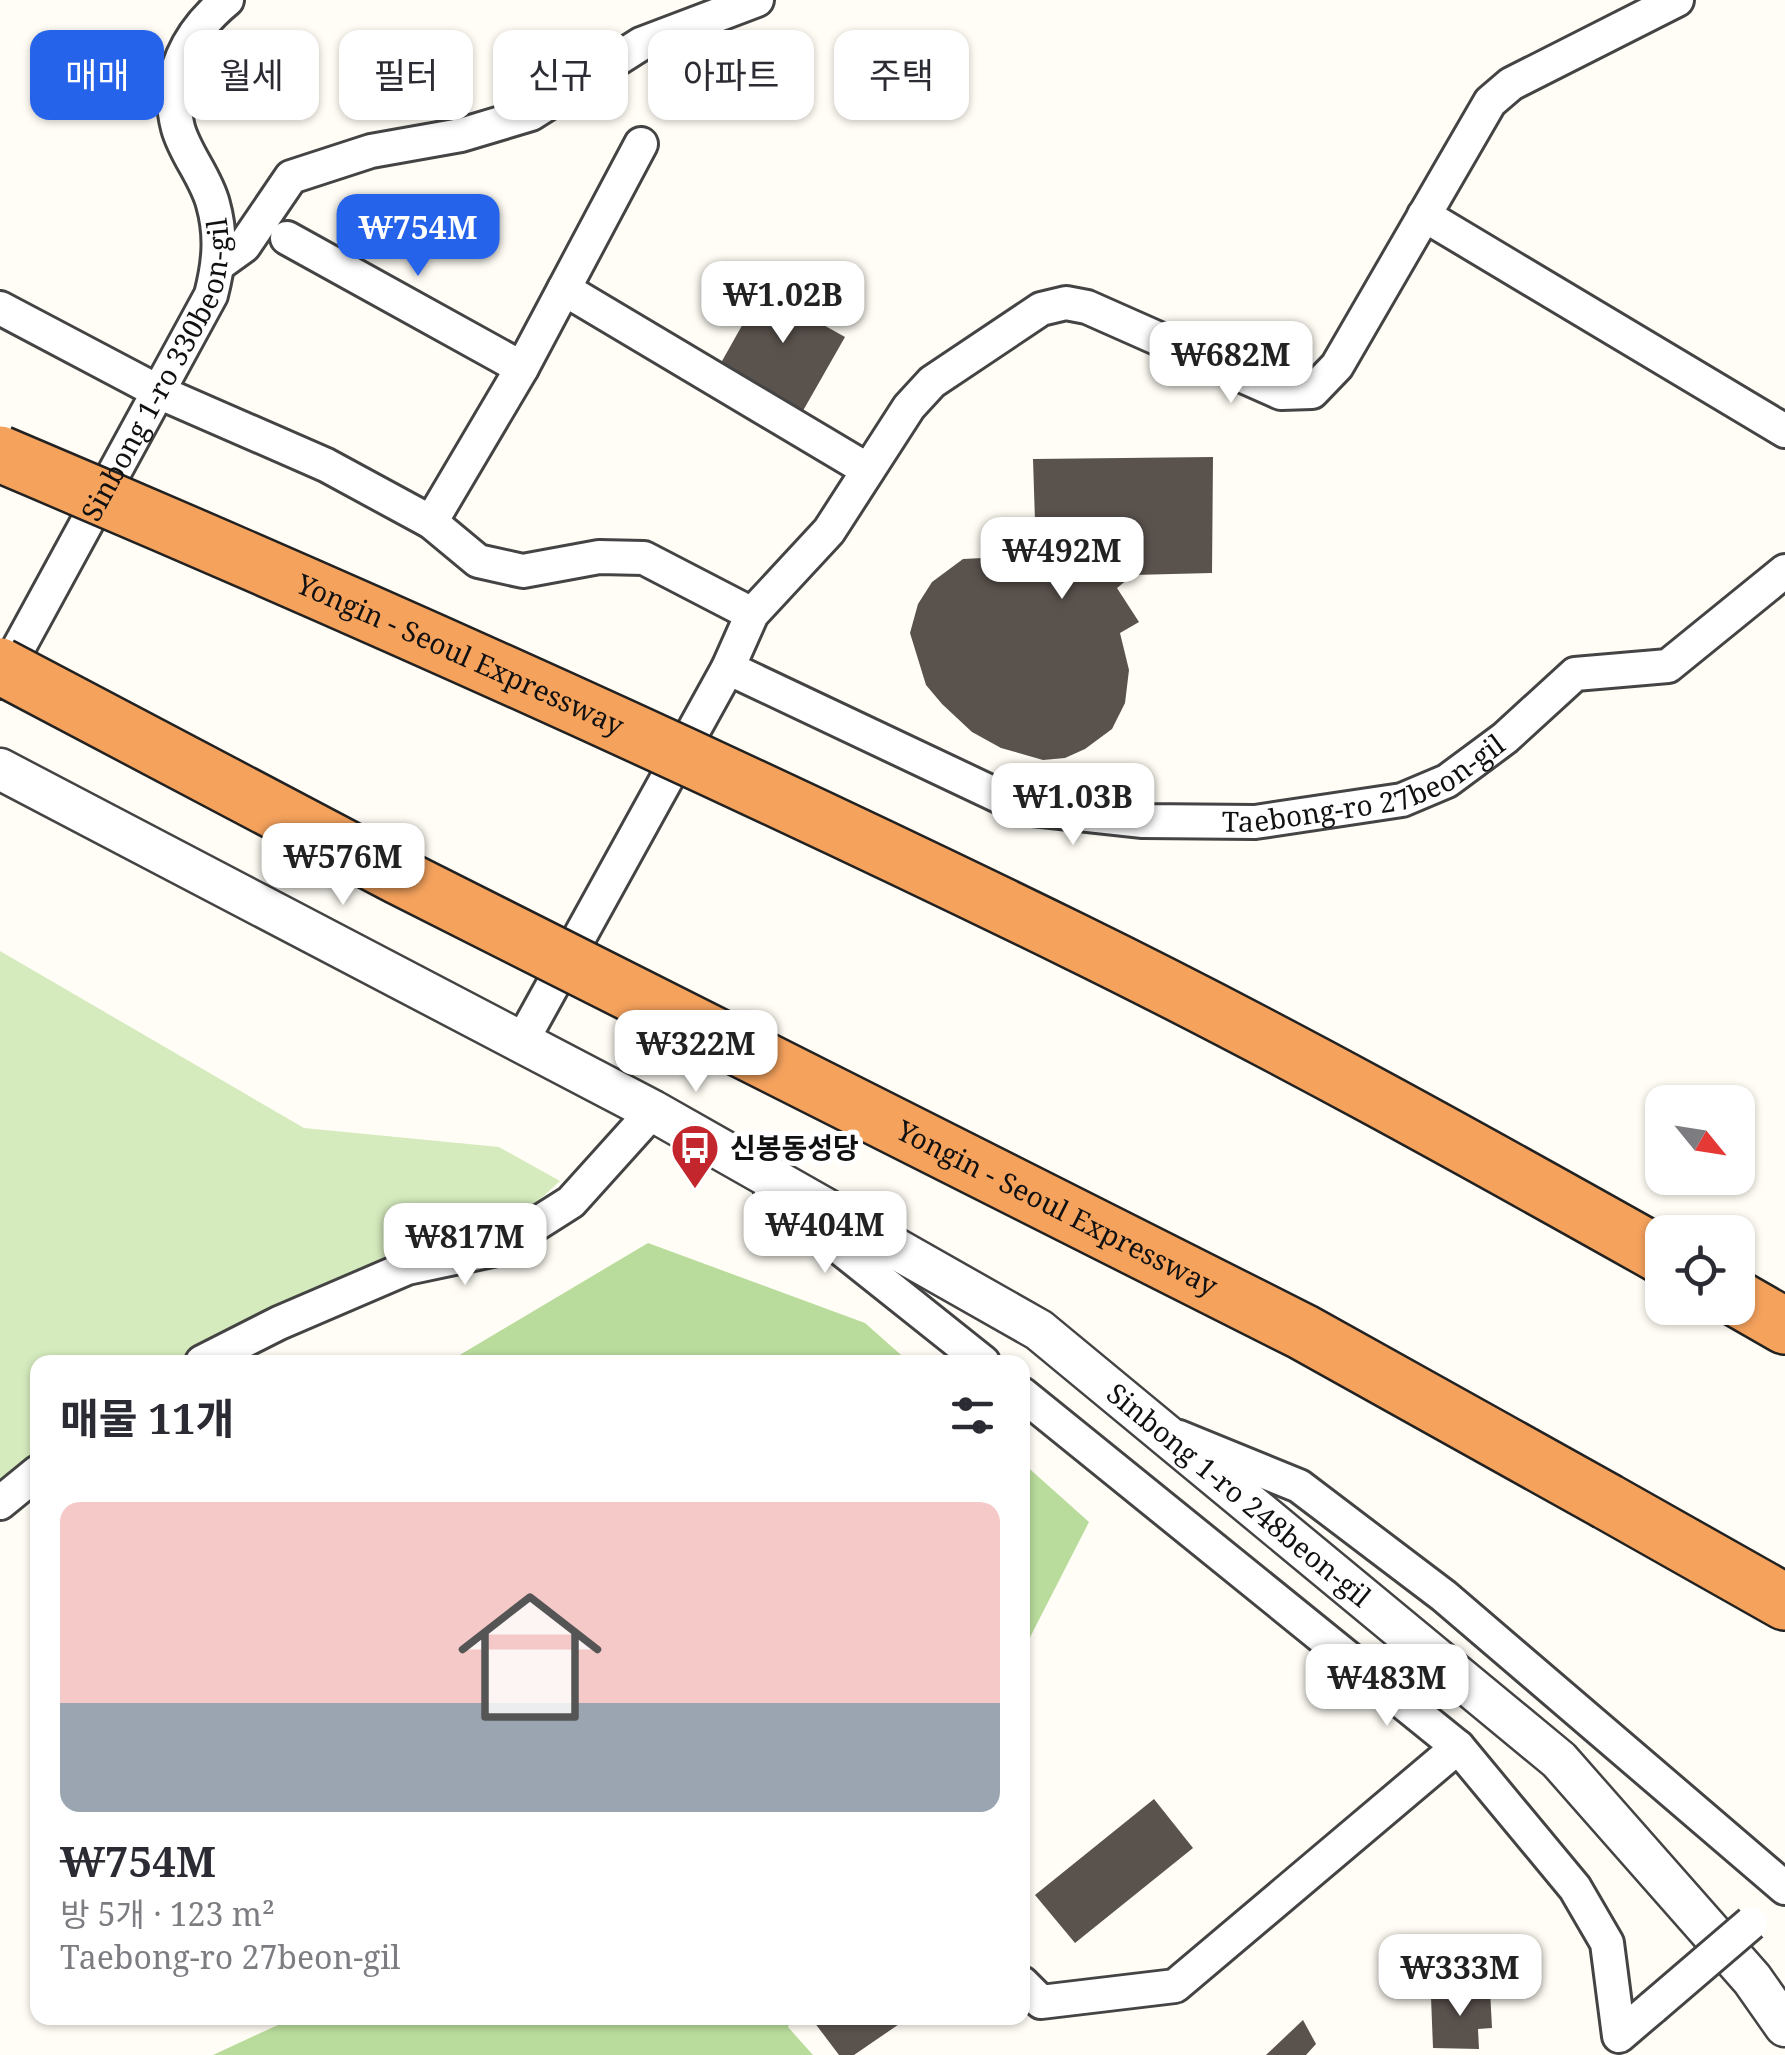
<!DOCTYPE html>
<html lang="ko">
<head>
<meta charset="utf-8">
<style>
  body { margin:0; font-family:"Noto Serif","Noto Sans KR",serif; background:#f2f2f3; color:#2b2b33; height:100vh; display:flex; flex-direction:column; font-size:38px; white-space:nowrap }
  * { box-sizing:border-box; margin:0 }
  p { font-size:32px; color:#7c7c81 }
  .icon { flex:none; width:55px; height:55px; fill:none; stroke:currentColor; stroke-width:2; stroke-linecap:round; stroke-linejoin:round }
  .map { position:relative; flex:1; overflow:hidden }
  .panel { position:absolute; left:30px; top:1355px; width:1000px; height:670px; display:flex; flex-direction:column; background:#fff; border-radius:20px; box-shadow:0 2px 8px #0004 }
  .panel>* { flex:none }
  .top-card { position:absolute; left:30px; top:30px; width:1000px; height:90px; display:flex; gap:20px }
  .needle { width:65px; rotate:120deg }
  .buttons { position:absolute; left:1645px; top:1085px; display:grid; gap:20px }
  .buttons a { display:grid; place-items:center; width:110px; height:110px; border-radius:20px; background:#fff; box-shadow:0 2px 8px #0004; font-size:50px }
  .price { position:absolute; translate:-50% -85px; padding:0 22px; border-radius:20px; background:#fff; color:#222; font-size:32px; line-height:65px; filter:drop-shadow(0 2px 5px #0008) }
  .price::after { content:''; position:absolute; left:50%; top:60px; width:30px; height:22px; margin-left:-15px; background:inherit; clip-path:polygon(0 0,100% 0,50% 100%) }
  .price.current { background:#2563eb; color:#fff }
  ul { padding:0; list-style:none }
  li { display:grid; align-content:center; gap:20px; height:530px; padding:0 30px }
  li span { display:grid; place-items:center; height:310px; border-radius:20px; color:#555 }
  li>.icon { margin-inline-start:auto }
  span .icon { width:180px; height:180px; fill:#fffc; stroke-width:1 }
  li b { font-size:42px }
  h2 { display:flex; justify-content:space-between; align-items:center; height:120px; padding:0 30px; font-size:42px }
  .tag { padding:0 35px; border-radius:20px; background:#fff; box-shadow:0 2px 8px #0004; font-size:35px; line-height:90px }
  .tag.current { background:#2563eb; color:#fff }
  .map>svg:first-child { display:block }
</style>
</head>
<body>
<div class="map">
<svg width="1785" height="2055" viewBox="0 0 1785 2055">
  <rect width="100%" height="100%" fill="#fffdf5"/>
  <polygon fill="#d5ebbd" points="0,951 304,1128 499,1147 560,1181 492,1243 191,1362 38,1362 37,1465 0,1490"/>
  <g fill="#b9dc9c">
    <polygon points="648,1243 865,1323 909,1362 448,1362"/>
    <polygon points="1023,1463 1089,1522 1023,1651"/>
    <polygon points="293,2018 791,2018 788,2027 813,2055 213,2055"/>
  </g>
  <g fill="#5a524d">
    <polygon points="772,272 829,305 820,323 845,337 800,416 717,370"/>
    <polygon points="1213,457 1212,573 1133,575 1117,588 1139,622 1120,633 1129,670 1125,703 1112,729 1085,749 1065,758 1043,760 1001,748 972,732 942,704 926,685 910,633 918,604 932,582 963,559 1023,556 1026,522 1035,521 1033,459"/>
    <polygon points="1154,1799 1193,1848 1075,1943 1035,1895"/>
    <polygon points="1490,1990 1492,2028 1478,2029 1479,2049 1433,2048 1431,1997"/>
    <polygon points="811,2018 908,2018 854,2055 839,2055"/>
    <polygon points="1303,2020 1316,2044 1306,2055 1266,2055"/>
  </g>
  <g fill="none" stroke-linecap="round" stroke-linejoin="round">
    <g stroke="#444" stroke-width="38">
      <g id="minor">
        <polyline points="1424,215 1785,431"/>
        <polyline points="287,238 522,368"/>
        <polyline points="219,264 244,246 291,177 371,151 461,135 531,114 641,44 757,0"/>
        <polyline points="564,289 868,470"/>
        <polyline points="0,308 161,393 326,465 431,522 478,561 523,571 599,557 644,558 752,614"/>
        <polyline points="431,522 522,368 641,144"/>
        <path id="s1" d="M728,668L1024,808L1143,821L1255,822L1402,800L1447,781L1505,738L1575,674L1668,666L1785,571"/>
        <path id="s2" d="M0,682L211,295C219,264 222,236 213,204C206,177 185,154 178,128C164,76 188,32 227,0"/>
        <polyline points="522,1041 728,668 752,614 829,531 909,407 932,382 1041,309 1066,303 1087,307 1281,393 1312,392 1337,366 1490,102 1511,84 1677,0"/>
        <polyline points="771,1193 983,1362"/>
        <polyline points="202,1362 279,1323 407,1268 497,1249 571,1202 653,1111"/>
        <polyline points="1022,1394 1458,1747 1575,1888 1607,1943 1619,2036 1653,2007"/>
        <polyline points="1179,1437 1299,1486 1444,1596 1785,1888"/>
        <polyline points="0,1503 38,1472"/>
        <polyline points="1022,1983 1041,2002 1175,1986 1458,1747"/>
      </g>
    </g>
    <g stroke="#444" stroke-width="45">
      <g id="tertiary">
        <path id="s3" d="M0,769L653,1111L1039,1330L1559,1760L1752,1979L1785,2026"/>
      </g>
    </g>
    <g stroke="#222" stroke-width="60">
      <g id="motorway">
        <polyline points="1738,1299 1785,1326"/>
        <polyline points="1608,1502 1785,1602"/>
      </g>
    </g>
    <use href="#minor" stroke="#fff" stroke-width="32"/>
    <use href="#tertiary" stroke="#fff" stroke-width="40"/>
    <use href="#motorway" stroke="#f5a25d" stroke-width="55"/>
    <g stroke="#444" stroke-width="38" stroke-linecap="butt">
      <polyline id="minor-bridge" points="1653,2007 1751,1923"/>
    </g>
    <g stroke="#222" stroke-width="60" stroke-linecap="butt">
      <g id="motorway-bridge">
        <path id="s4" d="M0,454C362,607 721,768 1074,941C1274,1039 1468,1147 1662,1256"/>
        <path id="s5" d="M0,666L398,876L1303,1332L1608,1502"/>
      </g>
    </g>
    <use href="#minor-bridge" stroke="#fff" stroke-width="32"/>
    <use href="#motorway-bridge" stroke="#f5a25d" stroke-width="55"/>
  </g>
  <defs>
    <g id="bus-pin" transform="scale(2.5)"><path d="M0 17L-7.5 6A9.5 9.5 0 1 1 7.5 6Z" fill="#c4262e" stroke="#fff"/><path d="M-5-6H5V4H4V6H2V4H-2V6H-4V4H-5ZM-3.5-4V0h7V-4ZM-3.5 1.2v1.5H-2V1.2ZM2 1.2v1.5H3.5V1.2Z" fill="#fff"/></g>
  </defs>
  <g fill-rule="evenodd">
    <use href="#bus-pin" x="695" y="1148"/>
  </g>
  <g text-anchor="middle" stroke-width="10" stroke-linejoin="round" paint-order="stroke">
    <g font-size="28" fill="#111" stroke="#fff">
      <text dy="10" stroke="none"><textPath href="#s2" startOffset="352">Sinbong 1-ro 330beon-gil</textPath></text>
      <text dy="10" stroke="none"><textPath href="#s4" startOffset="502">Yongin - Seoul Expressway</textPath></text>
      <text dy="10" stroke="none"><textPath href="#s1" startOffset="675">Taebong-ro 27beon-gil</textPath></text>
      <text dy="10" stroke="none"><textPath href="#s5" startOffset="1188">Yongin - Seoul Expressway</textPath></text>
      <text dy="10" stroke="none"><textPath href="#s3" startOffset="1440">Sinbong 1-ro 248beon-gil</textPath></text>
    </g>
    <g font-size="28" font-weight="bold" fill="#111" stroke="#fff" text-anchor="start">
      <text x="730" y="1158">신봉동성당</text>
    </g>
  </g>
</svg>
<div class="buttons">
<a><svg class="needle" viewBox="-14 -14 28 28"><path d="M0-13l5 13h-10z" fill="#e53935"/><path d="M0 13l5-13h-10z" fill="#7c7c81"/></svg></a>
<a><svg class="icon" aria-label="locate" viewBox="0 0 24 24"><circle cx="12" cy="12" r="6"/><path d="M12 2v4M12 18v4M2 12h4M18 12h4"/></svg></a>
</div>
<b class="price current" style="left:418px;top:279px">₩754M</b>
<b class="price" style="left:783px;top:346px">₩1.02B</b>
<b class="price" style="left:1231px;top:406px">₩682M</b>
<b class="price" style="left:1062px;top:602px">₩492M</b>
<b class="price" style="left:1073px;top:848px">₩1.03B</b>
<b class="price" style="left:343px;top:908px">₩576M</b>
<b class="price" style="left:696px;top:1095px">₩322M</b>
<b class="price" style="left:825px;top:1276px">₩404M</b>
<b class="price" style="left:465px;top:1288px">₩817M</b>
<b class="price" style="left:1387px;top:1729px">₩483M</b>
<b class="price" style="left:1460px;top:2019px">₩333M</b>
<div class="top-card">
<a class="tag current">매매</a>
<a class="tag">월세</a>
<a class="tag">필터</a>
<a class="tag">신규</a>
<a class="tag">아파트</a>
<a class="tag">주택</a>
</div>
<section class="panel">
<h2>매물 11개<svg class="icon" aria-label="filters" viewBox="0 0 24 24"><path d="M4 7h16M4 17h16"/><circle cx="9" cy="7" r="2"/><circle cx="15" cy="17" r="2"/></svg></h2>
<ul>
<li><span style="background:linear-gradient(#f6c9c9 65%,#9aa5b1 0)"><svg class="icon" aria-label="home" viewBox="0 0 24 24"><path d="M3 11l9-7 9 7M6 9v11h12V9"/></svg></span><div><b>₩754M</b><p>방 5개 · 123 m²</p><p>Taebong-ro 27beon-gil</p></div></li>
</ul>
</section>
</div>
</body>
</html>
